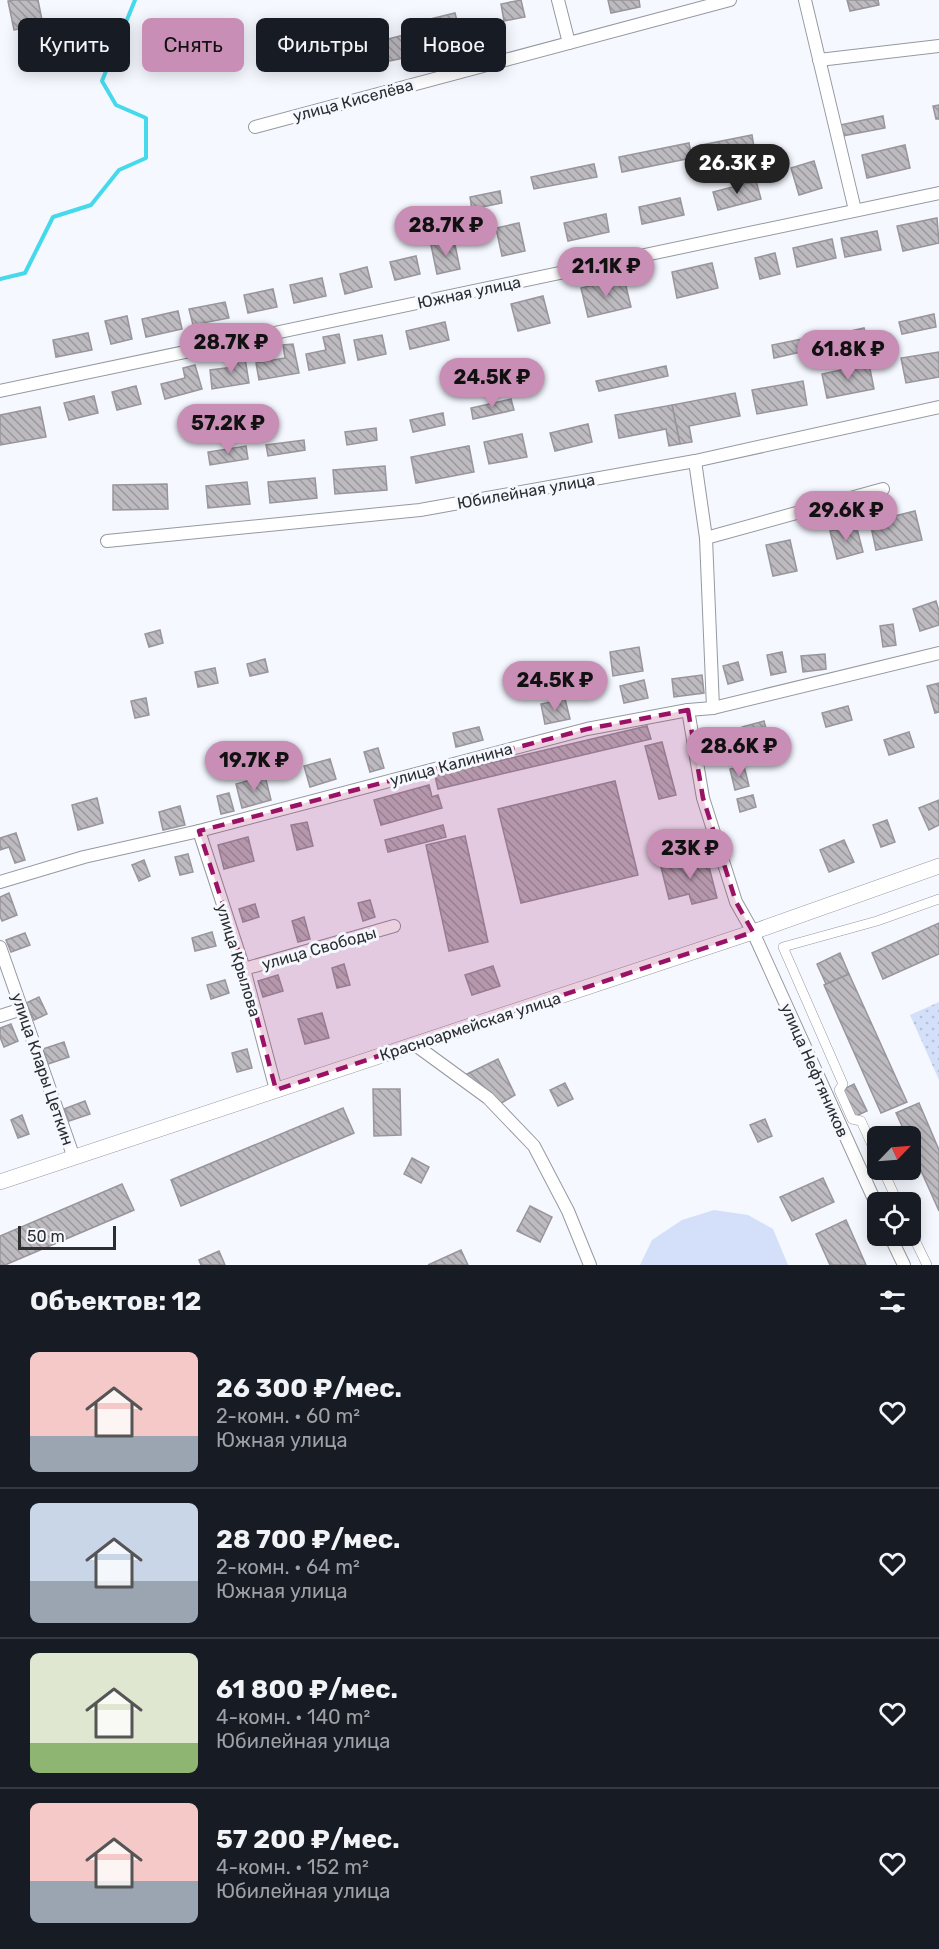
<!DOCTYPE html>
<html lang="ru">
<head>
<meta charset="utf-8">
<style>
  body { margin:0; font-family:Rubik,sans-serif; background:#242831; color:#f1f3f6; height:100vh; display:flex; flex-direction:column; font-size:22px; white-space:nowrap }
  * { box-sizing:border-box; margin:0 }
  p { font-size:20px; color:#9ea1a6 }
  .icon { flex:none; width:33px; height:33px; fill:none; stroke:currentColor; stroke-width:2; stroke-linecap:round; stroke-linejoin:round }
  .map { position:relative; height:1265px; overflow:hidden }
  .side { display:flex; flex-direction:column; background:#171b24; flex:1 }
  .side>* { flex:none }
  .guide { position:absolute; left:18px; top:18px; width:600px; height:54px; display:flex; gap:12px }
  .needle { width:39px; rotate:65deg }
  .buttons { position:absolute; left:867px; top:1126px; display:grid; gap:12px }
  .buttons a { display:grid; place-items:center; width:54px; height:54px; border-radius:9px; background:#171b24; box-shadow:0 3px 15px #0003; font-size:30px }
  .scale { position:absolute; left:18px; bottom:15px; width:98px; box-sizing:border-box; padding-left:6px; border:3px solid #2d2e30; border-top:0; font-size:16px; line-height:21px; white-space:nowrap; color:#2d2e30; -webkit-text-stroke:4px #f5f8ff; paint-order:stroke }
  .price { position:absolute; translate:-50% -51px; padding:0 14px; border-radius:21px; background:#c98eb5; color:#111; font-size:20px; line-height:39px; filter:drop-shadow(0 2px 3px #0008) }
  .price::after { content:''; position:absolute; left:50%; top:36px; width:18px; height:14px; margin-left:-9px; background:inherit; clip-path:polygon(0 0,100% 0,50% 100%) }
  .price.selected { background:#222; color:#fff }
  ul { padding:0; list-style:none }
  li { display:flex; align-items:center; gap:18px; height:150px; padding:0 30px }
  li+li { border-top:2px solid #363941 }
  li span { display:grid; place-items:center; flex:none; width:168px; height:120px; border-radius:9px; color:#555 }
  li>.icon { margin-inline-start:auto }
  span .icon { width:72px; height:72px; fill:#fffc; stroke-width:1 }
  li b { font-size:26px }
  h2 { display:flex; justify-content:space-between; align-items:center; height:72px; padding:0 30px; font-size:26px }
  .tag { padding:0 21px; border-radius:9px; background:#171b24; box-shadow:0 3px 15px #0003; font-size:21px; line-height:54px }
  .tag.selected { background:#c98eb5; color:#111 }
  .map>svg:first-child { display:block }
</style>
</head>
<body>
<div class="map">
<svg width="939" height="1265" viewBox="0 0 939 1265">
  <defs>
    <pattern id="grass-dots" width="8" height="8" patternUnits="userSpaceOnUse" patternTransform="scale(1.5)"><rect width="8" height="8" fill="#d4dffa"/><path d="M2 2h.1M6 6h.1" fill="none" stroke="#b6c0d7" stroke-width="1.8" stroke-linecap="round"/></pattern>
    <pattern id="building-back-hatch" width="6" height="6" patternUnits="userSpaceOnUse" patternTransform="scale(1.5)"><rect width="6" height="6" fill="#bdbac0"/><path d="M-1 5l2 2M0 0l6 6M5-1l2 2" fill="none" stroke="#9a989c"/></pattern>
  </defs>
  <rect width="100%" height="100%" fill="#f5f8ff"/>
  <polygon fill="url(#grass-dots)" points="939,1002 939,1080 910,1015"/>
  <polygon fill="#d4dffa" points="714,1210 748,1215 773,1229 788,1265 640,1265 652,1240 682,1220"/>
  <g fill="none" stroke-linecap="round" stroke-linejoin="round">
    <polyline stroke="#46d9eb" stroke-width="4" points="0,279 25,273 53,217 91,205 119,170 146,158 146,118 116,105 102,81 135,0"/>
  </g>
  <g fill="url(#building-back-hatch)" stroke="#98959b" stroke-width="1.5">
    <polygon points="14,0 38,0 43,25 14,30 8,1"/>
    <polygon points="521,0 525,17 504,21 501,4"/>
    <polygon points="608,0 639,0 640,7 611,13"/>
    <polygon points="847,0 878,0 879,5 850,11"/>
    <polygon points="455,13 459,29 434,36 430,19"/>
    <polygon points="404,35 409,57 389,61 384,40"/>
    <polygon points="355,49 359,66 342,71 338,54"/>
    <polygon points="939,105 939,119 936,119 933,106"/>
    <polygon points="883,116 885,128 842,136 840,125"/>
    <polygon points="752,135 754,147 703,157 701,145"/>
    <polygon points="689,143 692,158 622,172 619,157"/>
    <polygon points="905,145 910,168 867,178 862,155"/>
    <polygon points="814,161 822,188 799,195 791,168"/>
    <polygon points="594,164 597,177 534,189 531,177"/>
    <polygon points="756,181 761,199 718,210 713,192"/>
    <polygon points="500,191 502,203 472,209 470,197"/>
    <polygon points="680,198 684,215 642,224 639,207"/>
    <polygon points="606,214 609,232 568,241 564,223"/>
    <polygon points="937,218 939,243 903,251 897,226"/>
    <polygon points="519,223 525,251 502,256 496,228"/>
    <polygon points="877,231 881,250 845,257 841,238"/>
    <polygon points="832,239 836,258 797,267 793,248"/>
    <polygon points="454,240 460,269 437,274 431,245"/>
    <polygon points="775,253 780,274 760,279 755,258"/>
    <polygon points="416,256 420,274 395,280 390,262"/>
    <polygon points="712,263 718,288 677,298 672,272"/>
    <polygon points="367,267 372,287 345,294 340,274"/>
    <polygon points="322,278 326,296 294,303 290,285"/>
    <polygon points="624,278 631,307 588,317 581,288"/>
    <polygon points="273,289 277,307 248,313 244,295"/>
    <polygon points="543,296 550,323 518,331 511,304"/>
    <polygon points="225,302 229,318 193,325 189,309"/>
    <polygon points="178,311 182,329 146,337 142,319"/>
    <polygon points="934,314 936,327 902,334 899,322"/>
    <polygon points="127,316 132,339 111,344 105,321"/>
    <polygon points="445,322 449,340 410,349 406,331"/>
    <polygon points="864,328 866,336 831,344 829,336"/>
    <polygon points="88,333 92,350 56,357 53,340"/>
    <polygon points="339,334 345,363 309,370 306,354 326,350 323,337"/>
    <polygon points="382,335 386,354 358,360 354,340"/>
    <polygon points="817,336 819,348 774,358 772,345"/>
    <polygon points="293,344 299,373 259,380 256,363 285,358 283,345"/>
    <polygon points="244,352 249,383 212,389 210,370 234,367 232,354"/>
    <polygon points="939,352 939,377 906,383 901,358"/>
    <polygon points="869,364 874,389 827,398 822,374"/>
    <polygon points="195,365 202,389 165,399 161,384 185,378 183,368"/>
    <polygon points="666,366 668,376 599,391 596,381"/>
    <polygon points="803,381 807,405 757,414 752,390"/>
    <polygon points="136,386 141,404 117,410 112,392"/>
    <polygon points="735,393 740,416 689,426 692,442 680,444 672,405"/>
    <polygon points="94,396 98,413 69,420 64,403"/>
    <polygon points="511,399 514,410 473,419 471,408"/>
    <polygon points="672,405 680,444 669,446 666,429 619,438 615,415"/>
    <polygon points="40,407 46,437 0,445 0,415"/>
    <polygon points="443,413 445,425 413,432 410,420"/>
    <polygon points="588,424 592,442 555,451 550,433"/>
    <polygon points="376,428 377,440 347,445 345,432"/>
    <polygon points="522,434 527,457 489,464 484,442"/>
    <polygon points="304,440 305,450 268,456 266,445"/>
    <polygon points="246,446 248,459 210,465 208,452"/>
    <polygon points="469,446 474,472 416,483 411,457"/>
    <polygon points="385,466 387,490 335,494 333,470"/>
    <polygon points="315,478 317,498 270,503 268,482"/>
    <polygon points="247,482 250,504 208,508 206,486"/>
    <polygon points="167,484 168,509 113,510 113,485"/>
    <polygon points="915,511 922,540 876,550 870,522"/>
    <polygon points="856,525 863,552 837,559 830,531"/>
    <polygon points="790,540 797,571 773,576 766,545"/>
    <polygon points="936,601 939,611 939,625 920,631 913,609"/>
    <polygon points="893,624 896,645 883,647 880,626"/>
    <polygon points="160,630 163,643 149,647 145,634"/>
    <polygon points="639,647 643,671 613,676 610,652"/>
    <polygon points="782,652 786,672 771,675 767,655"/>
    <polygon points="825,654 826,669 803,672 801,656"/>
    <polygon points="265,659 268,672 250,676 247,664"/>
    <polygon points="738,662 743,680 728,684 723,666"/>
    <polygon points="215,668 218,683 198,687 195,672"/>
    <polygon points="702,675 704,693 674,697 672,679"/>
    <polygon points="644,680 648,698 624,703 620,686"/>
    <polygon points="939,683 939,712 935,713 927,686"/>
    <polygon points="146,698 149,715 135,718 131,701"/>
    <polygon points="565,699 570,719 545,724 541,704"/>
    <polygon points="848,706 852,720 826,727 822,713"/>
    <polygon points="764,721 769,741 747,746 742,727"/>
    <polygon points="647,726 651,739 438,789 435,776"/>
    <polygon points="479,727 483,740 456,747 453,733"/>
    <polygon points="909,732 914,747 889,755 884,740"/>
    <polygon points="662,742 676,795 659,799 645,746"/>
    <polygon points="378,748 384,768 370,772 364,752"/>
    <polygon points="330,759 336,779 310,787 304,766"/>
    <polygon points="744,766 749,786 735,790 730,769"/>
    <polygon points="265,776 271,800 242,808 236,784"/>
    <polygon points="615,781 638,875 521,903 498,809"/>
    <polygon points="429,785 432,797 438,795 442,808 381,825 374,800"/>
    <polygon points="229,793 234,811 221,814 217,796"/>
    <polygon points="753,795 756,807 740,812 737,799"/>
    <polygon points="97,798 103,823 78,830 72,805"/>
    <polygon points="939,800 939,825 929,830 919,808"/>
    <polygon points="180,806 185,825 163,830 159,812"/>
    <polygon points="887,820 895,842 881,847 873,825"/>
    <polygon points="307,822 313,846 297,850 291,825"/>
    <polygon points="443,825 446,837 388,852 385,840"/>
    <polygon points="16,833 25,860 15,863 9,847 0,850 0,838"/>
    <polygon points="465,836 488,942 449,951 426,845"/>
    <polygon points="248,837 254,861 224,869 218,845"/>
    <polygon points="844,840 854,862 829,872 820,850"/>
    <polygon points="188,854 193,872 180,875 175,857"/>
    <polygon points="706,855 717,898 692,904 689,894 669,899 661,867"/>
    <polygon points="144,860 150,876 139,881 132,865"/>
    <polygon points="9,893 17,915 2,921 0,916 0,897"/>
    <polygon points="370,900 375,917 363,921 358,903"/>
    <polygon points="255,904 259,917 243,922 239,909"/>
    <polygon points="304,917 310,939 298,942 292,921"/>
    <polygon points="939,923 939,954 883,979 872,953"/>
    <polygon points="212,932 216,946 195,951 192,938"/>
    <polygon points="25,933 30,945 11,952 6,940"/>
    <polygon points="840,953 849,974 826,984 817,964"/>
    <polygon points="344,964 350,985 337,988 332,968"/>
    <polygon points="493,966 500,986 472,995 465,975"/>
    <polygon points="849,974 907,1102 881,1113 824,985"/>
    <polygon points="278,975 283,991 263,997 258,981"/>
    <polygon points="225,980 229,993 211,999 207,985"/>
    <polygon points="39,997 47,1014 34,1020 26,1003"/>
    <polygon points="322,1013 329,1038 305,1044 298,1019"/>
    <polygon points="11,1024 18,1041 4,1047 0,1037 0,1028"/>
    <polygon points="64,1042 69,1057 48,1064 43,1049"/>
    <polygon points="247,1049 252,1068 237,1072 232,1053"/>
    <polygon points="498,1059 515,1095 498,1105 465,1075"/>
    <polygon points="565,1083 573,1099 558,1106 550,1090"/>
    <polygon points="854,1084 867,1111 854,1117 842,1090"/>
    <polygon points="373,1089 400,1089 401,1135 374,1136"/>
    <polygon points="85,1101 90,1114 69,1121 64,1109"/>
    <polygon points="919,1103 939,1150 939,1211 910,1146 910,1137 907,1137 896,1113"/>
    <polygon points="343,1108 354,1133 181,1206 171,1180"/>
    <polygon points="22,1115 29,1134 18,1138 11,1120"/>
    <polygon points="765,1119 772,1136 758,1142 750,1125"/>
    <polygon points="412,1158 429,1167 421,1183 404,1174"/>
    <polygon points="823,1178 834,1202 792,1221 780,1197"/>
    <polygon points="122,1184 134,1210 5,1265 0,1265 0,1236"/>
    <polygon points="530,1206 552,1217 540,1242 517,1231"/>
    <polygon points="846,1220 866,1265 830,1265 816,1234"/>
    <polygon points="461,1250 468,1265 428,1265"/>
    <polygon points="219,1251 225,1265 201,1265 199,1260"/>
  </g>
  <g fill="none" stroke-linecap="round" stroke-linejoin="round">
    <g stroke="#96999f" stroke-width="10">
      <g id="pedestrian">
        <polyline points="878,1158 861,1121 852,1119 839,1090 843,1084 783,947 877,921 939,899"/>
        <polyline points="883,1170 898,1203"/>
        <polyline points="910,1230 927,1265"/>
      </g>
    </g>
    <g stroke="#96999f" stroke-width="14">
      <g id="minor">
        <polyline points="558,0 569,43"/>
        <polyline points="805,0 855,210"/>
        <polyline points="819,60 939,46"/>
        <polyline points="255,127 730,0"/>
        <polyline points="0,391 939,193"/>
        <polyline points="695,461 706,538 713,708"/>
        <polyline points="706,538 883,489"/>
        <polyline points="107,541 420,510 695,461 939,407"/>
        <polyline points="688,710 703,798 736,902 753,932 878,1208"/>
        <polyline points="199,831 244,969 276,1090"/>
        <polyline points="0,882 84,857 199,831 587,729 688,710 713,708 939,653"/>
        <polyline points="0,947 74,1158"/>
        <polyline points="244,969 394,926"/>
        <polyline points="0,1016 22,1009"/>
        <polyline points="414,1044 488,1098 534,1146 568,1211 590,1265"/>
        <polyline points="890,1236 904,1265"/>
      </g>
    </g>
    <g stroke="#96999f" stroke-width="16">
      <polyline id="tertiary" points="0,1182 753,932 939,866"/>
    </g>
    <use href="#pedestrian" stroke="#fff" stroke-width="9"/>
    <use href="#minor" stroke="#fff" stroke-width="12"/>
    <use href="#tertiary" stroke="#fff" stroke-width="15"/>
  </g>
  <path fill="#991266" fill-opacity="0.2" stroke="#991266" stroke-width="4.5" stroke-dasharray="12 8" stroke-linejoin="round" d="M688,710L703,798L736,902L753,932L276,1090L244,969L199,831L587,729Z"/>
  <g text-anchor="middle" stroke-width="6" stroke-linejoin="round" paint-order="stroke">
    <g font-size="16" fill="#2d2e30" stroke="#f5f8ff">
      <text transform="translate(353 100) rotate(-15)" y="6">улица Киселёва</text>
      <text transform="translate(469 292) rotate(-12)" y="6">Южная улица</text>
      <text transform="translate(526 491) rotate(-10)" y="6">Юбилейная улица</text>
      <text transform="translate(451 764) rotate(-15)" y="6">улица Калинина</text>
      <text transform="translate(319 948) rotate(-16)" y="6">улица Свободы</text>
      <text transform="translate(239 960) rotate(73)" y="6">улица Крылова</text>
      <text transform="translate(470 1026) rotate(-18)" y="6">Красноармейская улица</text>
      <text transform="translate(43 1069) rotate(71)" y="6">улица Клары Цеткин</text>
      <text transform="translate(815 1070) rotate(66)" y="6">улица Нефтяников</text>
    </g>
  </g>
</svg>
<div class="buttons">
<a><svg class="needle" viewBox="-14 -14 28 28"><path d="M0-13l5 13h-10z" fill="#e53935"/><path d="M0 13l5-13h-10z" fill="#9ea1a6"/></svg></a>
<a><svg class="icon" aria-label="locate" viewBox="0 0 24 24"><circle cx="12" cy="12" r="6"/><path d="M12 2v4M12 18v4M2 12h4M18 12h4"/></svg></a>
</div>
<div class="scale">50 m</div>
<b class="price selected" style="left:737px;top:195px">26.3K ₽</b>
<b class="price" style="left:446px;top:257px">28.7K ₽</b>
<b class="price" style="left:606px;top:298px">21.1K ₽</b>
<b class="price" style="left:231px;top:374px">28.7K ₽</b>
<b class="price" style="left:848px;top:381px">61.8K ₽</b>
<b class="price" style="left:492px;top:409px">24.5K ₽</b>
<b class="price" style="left:228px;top:455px">57.2K ₽</b>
<b class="price" style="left:846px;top:542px">29.6K ₽</b>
<b class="price" style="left:555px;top:712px">24.5K ₽</b>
<b class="price" style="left:739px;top:778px">28.6K ₽</b>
<b class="price" style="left:254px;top:792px">19.7K ₽</b>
<b class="price" style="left:690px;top:880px">23K ₽</b>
<div class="guide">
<a class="tag">Купить</a>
<a class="tag selected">Снять</a>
<a class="tag">Фильтры</a>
<a class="tag">Новое</a>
</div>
</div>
<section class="side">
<h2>Объектов: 12<svg class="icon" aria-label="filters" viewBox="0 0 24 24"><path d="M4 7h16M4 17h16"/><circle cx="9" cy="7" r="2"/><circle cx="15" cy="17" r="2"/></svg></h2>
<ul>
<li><span style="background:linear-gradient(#f6c9c9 70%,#9aa5b1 0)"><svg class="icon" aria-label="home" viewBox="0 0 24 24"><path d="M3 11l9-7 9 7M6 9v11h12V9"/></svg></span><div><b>26 300 ₽/мес.</b><p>2-комн. · 60 m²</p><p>Южная улица</p></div><svg class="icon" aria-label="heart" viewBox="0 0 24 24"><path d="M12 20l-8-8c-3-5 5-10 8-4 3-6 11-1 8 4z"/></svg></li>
<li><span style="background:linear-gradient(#c9d6e8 65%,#9aa5b1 0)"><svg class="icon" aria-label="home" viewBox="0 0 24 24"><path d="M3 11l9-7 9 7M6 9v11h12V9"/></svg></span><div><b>28 700 ₽/мес.</b><p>2-комн. · 64 m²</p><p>Южная улица</p></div><svg class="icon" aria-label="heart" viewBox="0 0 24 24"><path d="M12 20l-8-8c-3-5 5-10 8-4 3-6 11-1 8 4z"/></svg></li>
<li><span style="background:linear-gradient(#dfe7d0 75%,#8fb573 0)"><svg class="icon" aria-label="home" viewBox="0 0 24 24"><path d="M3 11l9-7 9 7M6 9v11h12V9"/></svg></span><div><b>61 800 ₽/мес.</b><p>4-комн. · 140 m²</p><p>Юбилейная улица</p></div><svg class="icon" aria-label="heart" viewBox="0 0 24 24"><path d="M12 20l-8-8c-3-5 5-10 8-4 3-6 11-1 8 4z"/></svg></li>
<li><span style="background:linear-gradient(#f6c9c9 65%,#9aa5b1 0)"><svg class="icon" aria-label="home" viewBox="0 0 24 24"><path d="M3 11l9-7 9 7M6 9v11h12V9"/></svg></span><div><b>57 200 ₽/мес.</b><p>4-комн. · 152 m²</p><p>Юбилейная улица</p></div><svg class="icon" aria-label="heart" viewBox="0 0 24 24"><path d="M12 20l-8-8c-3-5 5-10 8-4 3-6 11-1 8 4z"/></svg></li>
</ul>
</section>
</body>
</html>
